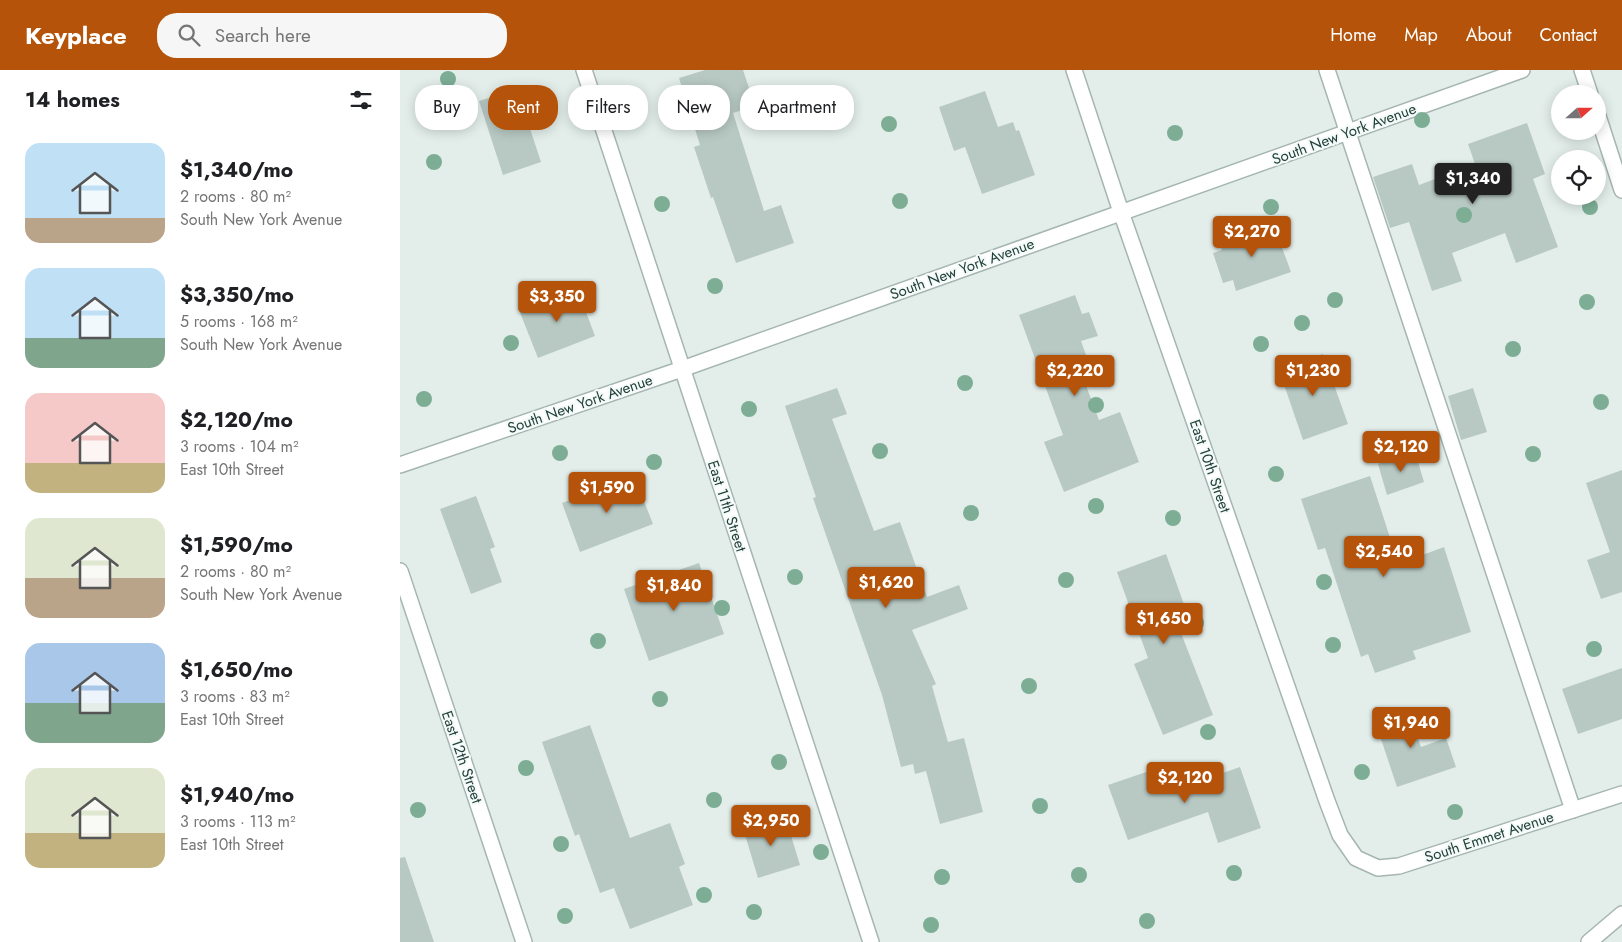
<!DOCTYPE html>
<html lang="en">
<head>
<meta charset="utf-8">
<style>
  body { margin:0; font-family:Jost,sans-serif; background:#f6f6f6; color:#202124; height:100vh; display:flex; flex-direction:column; font-size:19px; white-space:nowrap }
  * { box-sizing:border-box; margin:0 }
  p { font-size:16px; color:#757577 }
  .icon { flex:none; width:28px; height:28px; fill:none; stroke:currentColor; stroke-width:2; stroke-linecap:round; stroke-linejoin:round }
  .map { position:relative; flex:1; overflow:hidden }
  .sheet { display:flex; flex-direction:column; background:#fff; width:400px }
  .sheet>* { flex:none }
  .guide { position:absolute; left:15px; top:15px; width:475px; height:45px; display:flex; gap:10px }
  .needle { width:32px; rotate:69deg }
  .buttons { position:absolute; left:1151px; top:15px; display:grid; gap:10px }
  .buttons a { display:grid; place-items:center; width:55px; height:55px; border-radius:50%; background:#fff; box-shadow:0 2px 12px #0003; font-size:25px }
  .price { position:absolute; translate:-50% -42px; padding:0 11px; border-radius:5px; background:#b45309; color:#fff; font-size:16px; line-height:32px; filter:drop-shadow(0 1px 2px #0008) }
  .price::after { content:''; position:absolute; left:50%; top:30px; width:15px; height:11px; margin-left:-8px; background:inherit; clip-path:polygon(0 0,100% 0,50% 100%) }
  .price.selected { background:#222; color:#fff }
  ul { padding:0; list-style:none }
  li { display:flex; align-items:center; gap:15px; height:125px; padding:0 25px }
  li span { display:grid; place-items:center; flex:none; width:140px; height:100px; border-radius:15px; color:#555 }
  li>.icon { margin-inline-start:auto }
  span .icon { width:60px; height:60px; fill:#fffc; stroke-width:1 }
  li b { font-size:21px }
  h2 { display:flex; justify-content:space-between; align-items:center; height:60px; padding:0 25px; font-size:21px }
  .tag { padding:0 18px; border-radius:20px; background:#fff; box-shadow:0 2px 12px #0003; font-size:18px; line-height:45px }
  .tag.selected { background:#b45309; color:#fff }
  header { display:flex; align-items:center; gap:30px; box-sizing:border-box; height:70px; padding:0 25px; background:#b45309; color:#fff }
  header strong { font-size:24px }
  nav { display:flex; gap:28px; margin-inline-start:auto; font-size:18px }
  .search { width:350px; height:45px; background:#f6f6f6; display:flex; align-items:center; gap:12px; box-sizing:border-box; padding:0 18px; border-radius:20px; color:#757577; font-size:19px }
  main { display:flex; flex:1; min-height:0 }
  .map>svg:first-child { display:block }
</style>
</head>
<body>
<header>
<strong>Keyplace</strong>
<div class="search"><svg class="icon" aria-label="search" viewBox="0 0 24 24"><circle cx="10" cy="10" r="6"/><path d="M15 15l6 6"/></svg>Search here</div>
<nav><a>Home</a><a>Map</a><a>About</a><a>Contact</a></nav>
</header>
<main>
<section class="sheet">
<h2>14 homes<svg class="icon" aria-label="filters" viewBox="0 0 24 24"><path d="M4 7h16M4 17h16"/><circle cx="9" cy="7" r="2"/><circle cx="15" cy="17" r="2"/></svg></h2>
<ul>
<li><span style="background:linear-gradient(#bfe0f5 75%,#b9a48a 0)"><svg class="icon" aria-label="home" viewBox="0 0 24 24"><path d="M3 11l9-7 9 7M6 9v11h12V9"/></svg></span><div><b>$1,340/mo</b><p>2 rooms · 80 m²</p><p>South New York Avenue</p></div></li>
<li><span style="background:linear-gradient(#bfe0f5 70%,#7fa58c 0)"><svg class="icon" aria-label="home" viewBox="0 0 24 24"><path d="M3 11l9-7 9 7M6 9v11h12V9"/></svg></span><div><b>$3,350/mo</b><p>5 rooms · 168 m²</p><p>South New York Avenue</p></div></li>
<li><span style="background:linear-gradient(#f6c9c9 70%,#c2b280 0)"><svg class="icon" aria-label="home" viewBox="0 0 24 24"><path d="M3 11l9-7 9 7M6 9v11h12V9"/></svg></span><div><b>$2,120/mo</b><p>3 rooms · 104 m²</p><p>East 10th Street</p></div></li>
<li><span style="background:linear-gradient(#dfe7d0 60%,#b9a48a 0)"><svg class="icon" aria-label="home" viewBox="0 0 24 24"><path d="M3 11l9-7 9 7M6 9v11h12V9"/></svg></span><div><b>$1,590/mo</b><p>2 rooms · 80 m²</p><p>South New York Avenue</p></div></li>
<li><span style="background:linear-gradient(#a9c7e8 60%,#7fa58c 0)"><svg class="icon" aria-label="home" viewBox="0 0 24 24"><path d="M3 11l9-7 9 7M6 9v11h12V9"/></svg></span><div><b>$1,650/mo</b><p>3 rooms · 83 m²</p><p>East 10th Street</p></div></li>
<li><span style="background:linear-gradient(#dfe7d0 65%,#c2b280 0)"><svg class="icon" aria-label="home" viewBox="0 0 24 24"><path d="M3 11l9-7 9 7M6 9v11h12V9"/></svg></span><div><b>$1,940/mo</b><p>3 rooms · 113 m²</p><p>East 10th Street</p></div></li>
</ul>
</section>
<div class="map">
<svg width="1222" height="872" viewBox="0 0 1222 872">
  <rect width="100%" height="100%" fill="#e3eeea"/>
  <g fill="#b8c9c3">
    <polygon points="305,0 343,0 355,36 333,43 364,141 381,135 394,173 336,193 313,127 311,128 294,77 300,75 279,8"/>
    <polygon points="117,19 141,92 103,105 79,31"/>
    <polygon points="585,21 598,57 613,52 616,61 619,60 635,105 582,124 565,77 554,81 539,37"/>
    <polygon points="1127,53 1145,104 1133,109 1158,177 1116,193 1105,163 1052,183 1062,211 1032,221 1009,152 990,158 973,107 1012,94 1019,115 1075,94 1068,74"/>
    <polygon points="873,153 891,202 836,221 833,210 823,213 813,183 822,180 819,170"/>
    <polygon points="177,218 195,266 138,288 119,240"/>
    <polygon points="675,225 682,244 689,242 698,266 681,271 686,285 676,289 699,350 720,342 739,392 664,422 644,372 663,365 619,245"/>
    <polygon points="923,284 948,354 903,370 879,300"/>
    <polygon points="437,318 447,344 432,349 474,461 500,452 527,527 559,515 568,539 512,560 536,614 532,616 548,672 564,668 583,742 540,754 526,701 515,704 513,694 501,697 482,625 413,428 416,427 385,336"/>
    <polygon points="1073,318 1087,362 1061,370 1048,326"/>
    <polygon points="1015,382 1024,412 987,425 978,394"/>
    <polygon points="1222,400 1222,522 1201,529 1187,490 1210,482 1186,413"/>
    <polygon points="234,406 253,454 180,482 162,433"/>
    <polygon points="970,406 996,486 1006,483 1009,490 1044,477 1071,562 1013,581 1016,589 975,603 968,584 961,587 925,478 918,480 901,429"/>
    <polygon points="76,426 95,477 90,479 102,512 71,524 40,439"/>
    <polygon points="766,484 791,554 779,558 813,645 763,665 734,594 748,588 717,502"/>
    <polygon points="299,493 324,564 249,591 224,519"/>
    <polygon points="1222,598 1222,649 1178,664 1162,619"/>
    <polygon points="1007,637 1021,677 1046,668 1056,697 997,717 974,648"/>
    <polygon points="190,655 230,768 270,753 285,794 279,797 293,835 230,859 214,818 200,823 179,764 175,766 142,672"/>
    <polygon points="840,697 861,758 818,773 808,742 728,770 708,715 758,698 771,721"/>
    <polygon points="385,746 400,795 358,808 343,758"/>
    <polygon points="5,787 34,872 0,872 0,788"/>
  </g>
  <g fill="none" stroke-linecap="round" stroke-linejoin="round">
    <g stroke="#a5b6b2" stroke-width="18">
      <polyline id="service" points="927,0 1173,740"/>
    </g>
    <g stroke="#a5b6b2" stroke-width="18">
      <g id="minor">
        <polyline points="184,0 471,872"/>
        <polyline points="674,0 721,142 927,731 940,765 956,788 978,798 999,796 1222,724"/>
        <polyline points="1182,0 1190,24"/>
        <polyline points="1198,46 1222,120"/>
        <polyline points="0,395 282,299 1122,0"/>
        <polyline points="1189,872 1222,844"/>
      </g>
    </g>
    <g stroke="#a5b6b2" stroke-width="18">
      <polyline id="tertiary" points="0,501 124,872"/>
    </g>
    <use href="#service" stroke="#fff" stroke-width="15"/>
    <use href="#minor" stroke="#fff" stroke-width="15"/>
    <use href="#tertiary" stroke="#fff" stroke-width="15"/>
  </g>
  <g fill="#7dae95">
    <circle cx="48" cy="9" r="8"/>
    <circle cx="1022" cy="50" r="8"/>
    <circle cx="489" cy="54" r="8"/>
    <circle cx="775" cy="63" r="8"/>
    <circle cx="34" cy="92" r="8"/>
    <circle cx="500" cy="131" r="8"/>
    <circle cx="262" cy="134" r="8"/>
    <circle cx="871" cy="137" r="8"/>
    <circle cx="1190" cy="137" r="8"/>
    <circle cx="1064" cy="145" r="8"/>
    <circle cx="315" cy="216" r="8"/>
    <circle cx="935" cy="230" r="8"/>
    <circle cx="1187" cy="232" r="8"/>
    <circle cx="902" cy="253" r="8"/>
    <circle cx="111" cy="273" r="8"/>
    <circle cx="861" cy="274" r="8"/>
    <circle cx="1113" cy="279" r="8"/>
    <circle cx="565" cy="313" r="8"/>
    <circle cx="24" cy="329" r="8"/>
    <circle cx="1201" cy="332" r="8"/>
    <circle cx="696" cy="335" r="8"/>
    <circle cx="349" cy="339" r="8"/>
    <circle cx="480" cy="381" r="8"/>
    <circle cx="160" cy="383" r="8"/>
    <circle cx="1133" cy="384" r="8"/>
    <circle cx="254" cy="392" r="8"/>
    <circle cx="876" cy="404" r="8"/>
    <circle cx="696" cy="436" r="8"/>
    <circle cx="571" cy="443" r="8"/>
    <circle cx="773" cy="448" r="8"/>
    <circle cx="395" cy="507" r="8"/>
    <circle cx="666" cy="510" r="8"/>
    <circle cx="924" cy="512" r="8"/>
    <circle cx="322" cy="538" r="8"/>
    <circle cx="796" cy="553" r="8"/>
    <circle cx="198" cy="571" r="8"/>
    <circle cx="933" cy="575" r="8"/>
    <circle cx="1194" cy="579" r="8"/>
    <circle cx="629" cy="616" r="8"/>
    <circle cx="260" cy="629" r="8"/>
    <circle cx="808" cy="662" r="8"/>
    <circle cx="379" cy="692" r="8"/>
    <circle cx="126" cy="698" r="8"/>
    <circle cx="962" cy="702" r="8"/>
    <circle cx="314" cy="730" r="8"/>
    <circle cx="640" cy="736" r="8"/>
    <circle cx="18" cy="740" r="8"/>
    <circle cx="1055" cy="742" r="8"/>
    <circle cx="161" cy="774" r="8"/>
    <circle cx="421" cy="782" r="8"/>
    <circle cx="834" cy="803" r="8"/>
    <circle cx="679" cy="805" r="8"/>
    <circle cx="542" cy="807" r="8"/>
    <circle cx="304" cy="825" r="8"/>
    <circle cx="354" cy="842" r="8"/>
    <circle cx="165" cy="846" r="8"/>
    <circle cx="747" cy="851" r="8"/>
    <circle cx="531" cy="855" r="8"/>
  </g>
  <g text-anchor="middle" stroke-width="4" stroke-linejoin="round" paint-order="stroke">
    <g font-size="15" fill="#22403b" stroke="#f4faf7">
      <text transform="translate(944 64) rotate(-20)" y="5">South New York Avenue</text>
      <text transform="translate(562 199) rotate(-20)" y="5">South New York Avenue</text>
      <text transform="translate(180 334) rotate(-19)" y="5">South New York Avenue</text>
      <text transform="translate(810 396) rotate(71)" y="5">East 10th Street</text>
      <text transform="translate(327 436) rotate(72)" y="5">East 11th Street</text>
      <text transform="translate(62 687) rotate(71)" y="5">East 12th Street</text>
      <text transform="translate(1089 767) rotate(-18)" y="5">South Emmet Avenue</text>
    </g>
  </g>
</svg>
<div class="buttons">
<a><svg class="needle" viewBox="-14 -14 28 28"><path d="M0-13l5 13h-10z" fill="#e53935"/><path d="M0 13l5-13h-10z" fill="#757577"/></svg></a>
<a><svg class="icon" aria-label="locate" viewBox="0 0 24 24"><circle cx="12" cy="12" r="6"/><path d="M12 2v4M12 18v4M2 12h4M18 12h4"/></svg></a>
</div>
<b class="price selected" style="left:1073px;top:135px">$1,340</b>
<b class="price" style="left:852px;top:188px">$2,270</b>
<b class="price" style="left:157px;top:253px">$3,350</b>
<b class="price" style="left:675px;top:327px">$2,220</b>
<b class="price" style="left:913px;top:327px">$1,230</b>
<b class="price" style="left:1001px;top:403px">$2,120</b>
<b class="price" style="left:207px;top:444px">$1,590</b>
<b class="price" style="left:984px;top:508px">$2,540</b>
<b class="price" style="left:486px;top:539px">$1,620</b>
<b class="price" style="left:274px;top:542px">$1,840</b>
<b class="price" style="left:764px;top:575px">$1,650</b>
<b class="price" style="left:1011px;top:679px">$1,940</b>
<b class="price" style="left:785px;top:734px">$2,120</b>
<b class="price" style="left:371px;top:777px">$2,950</b>
<div class="guide">
<a class="tag">Buy</a>
<a class="tag selected">Rent</a>
<a class="tag">Filters</a>
<a class="tag">New</a>
<a class="tag">Apartment</a>
</div>
</div>
</main>
</body>
</html>
